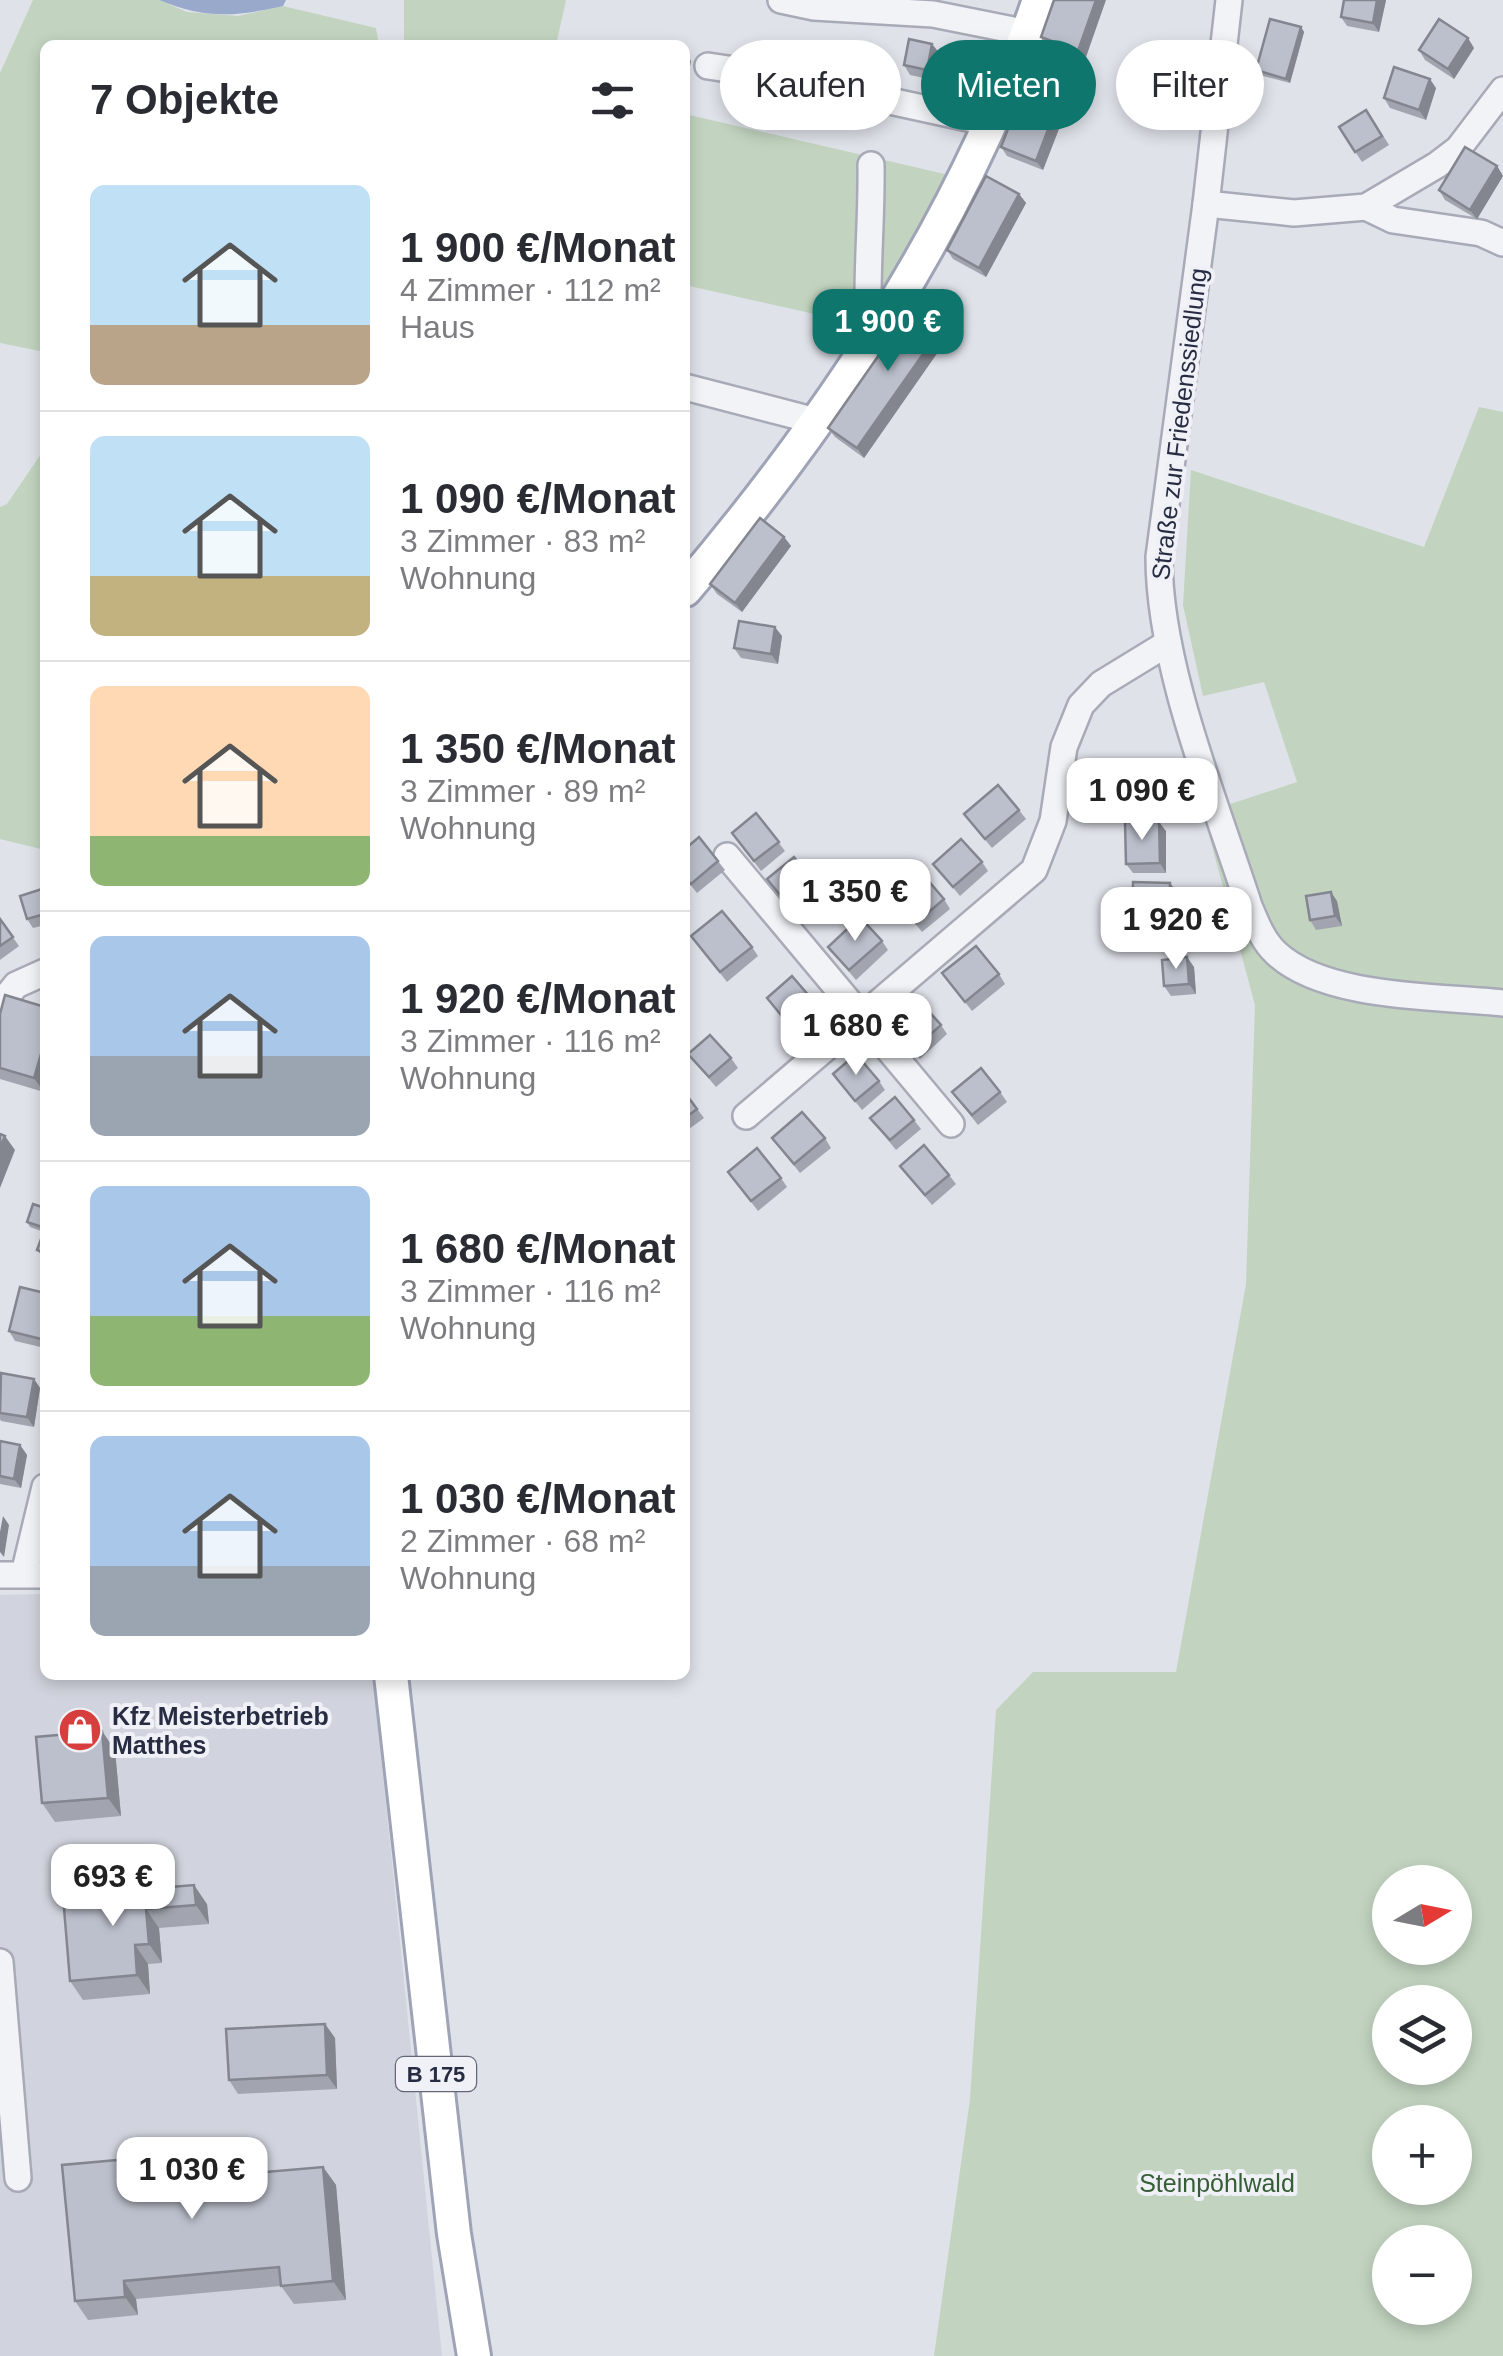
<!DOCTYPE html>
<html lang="de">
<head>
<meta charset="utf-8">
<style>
  body { margin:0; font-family:Arial,sans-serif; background:#f7f7f7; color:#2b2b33; height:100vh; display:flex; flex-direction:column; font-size:38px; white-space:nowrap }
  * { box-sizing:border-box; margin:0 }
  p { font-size:32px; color:#7c7c81 }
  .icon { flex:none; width:55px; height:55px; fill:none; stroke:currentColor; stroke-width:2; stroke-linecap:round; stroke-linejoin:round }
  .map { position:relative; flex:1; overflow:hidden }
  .sheet { position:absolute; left:40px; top:40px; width:650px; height:1640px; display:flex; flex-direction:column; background:#fff; border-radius:15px; box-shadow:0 5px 15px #0003 }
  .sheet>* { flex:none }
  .top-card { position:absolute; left:720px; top:40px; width:632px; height:90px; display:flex; gap:20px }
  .needle { width:65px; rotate:80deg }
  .controls { position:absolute; left:1372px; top:1865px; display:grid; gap:20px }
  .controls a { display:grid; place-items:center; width:100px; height:100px; border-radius:50%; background:#fff; box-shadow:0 5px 15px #0003; font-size:50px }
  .price { position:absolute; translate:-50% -85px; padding:0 22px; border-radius:20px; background:#fff; color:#222; font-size:32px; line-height:65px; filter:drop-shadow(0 2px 5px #0008) }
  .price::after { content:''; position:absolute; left:50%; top:60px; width:30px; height:22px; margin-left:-15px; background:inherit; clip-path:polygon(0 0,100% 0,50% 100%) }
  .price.selected { background:#0f766e; color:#fff }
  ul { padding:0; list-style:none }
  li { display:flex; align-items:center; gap:30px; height:250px; padding:0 50px }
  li+li { border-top:2px solid #e1e1e2 }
  li span { display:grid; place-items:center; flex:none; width:280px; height:200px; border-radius:15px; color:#555 }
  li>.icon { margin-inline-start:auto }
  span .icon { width:120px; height:120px; fill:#fffc; stroke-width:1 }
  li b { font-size:42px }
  h2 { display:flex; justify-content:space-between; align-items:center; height:120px; padding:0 50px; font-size:42px }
  .chip { padding:0 35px; border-radius:45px; background:#fff; box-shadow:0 5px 15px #0003; font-size:35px; line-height:90px }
  .chip.selected { background:#0f766e; color:#fff }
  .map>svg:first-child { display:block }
</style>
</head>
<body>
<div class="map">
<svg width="1503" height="2356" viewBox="0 0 1503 2356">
  <rect width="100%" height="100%" fill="#dfe2e9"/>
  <polygon fill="#d1d4de" points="45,1594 45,1675 373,1675 442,2356 0,2356 0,1595"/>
  <g fill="#c2d4c0" fill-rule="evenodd">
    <polygon points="33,0 159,0 187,12 238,16 283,6 376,28 379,45 45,45 45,352 0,343 0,73"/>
    <polygon points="404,0 566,0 556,45 404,45"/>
    <polygon points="685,114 949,175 868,326 685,285"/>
    <path d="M1479,407L1503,412V2356H934L970,2099L996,1710L1033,1672H1176L1246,1284L1255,1005L1203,813L1297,782L1264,682L1203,696L1183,605L1191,470L1424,547ZM1390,1882H1455V1948H1390ZM1390,2002H1455V2068H1390ZM1390,2122H1455V2188H1390ZM1390,2242H1455V2308H1390Z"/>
    <polygon points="45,448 45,850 0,839 0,507 7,504"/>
  </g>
  <path fill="#98a9cc" d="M159,0H286L283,6C235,17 205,19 159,0Z"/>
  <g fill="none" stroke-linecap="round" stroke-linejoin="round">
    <g stroke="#a8abb7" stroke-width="30">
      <g id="minor">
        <polyline points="781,0 814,7 933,14 1028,33"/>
        <path d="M1229,0L1206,204L1159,557C1159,667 1215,800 1249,906C1256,923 1263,941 1276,953C1325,999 1438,996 1503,1003"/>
        <polyline points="708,66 775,76 991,123"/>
        <polyline points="1206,204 1294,213 1366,207 1437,165 1458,149 1503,90"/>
        <polyline points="1366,207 1393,220 1481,233 1503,243"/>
        <path d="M869,344C865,284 872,225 871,165"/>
        <polyline points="685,387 816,421"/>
        <polyline points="727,856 951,1124"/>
        <polyline points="0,1005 16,985 45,972"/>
        <polyline points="746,1116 1034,870 1053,821 1064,747 1081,705 1101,684 1168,643"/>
        <polyline points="24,1574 45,1487"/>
        <polyline points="0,1575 45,1575"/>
        <polyline points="0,1962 18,2178"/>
      </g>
    </g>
    <g stroke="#9ea3b6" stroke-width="38">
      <g id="major">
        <path d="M685,590C834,415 965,218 1039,0"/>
        <polyline points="391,1675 454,2234 474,2356"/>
      </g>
    </g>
    <use href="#minor" stroke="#f2f3f7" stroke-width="25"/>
    <use href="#major" stroke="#fff" stroke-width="32"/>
  </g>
  <g fill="#a2a5af">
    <polygon points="1054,0 1085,60 1047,47 1041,37"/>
    <polygon points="1344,0 1386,0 1379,32 1347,26 1341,17"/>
    <polygon points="1301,27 1304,32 1290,83 1259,75 1256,70"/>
    <polygon points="932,44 939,53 933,80 910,75 904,65"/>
    <polygon points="1474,48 1454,79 1425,60 1419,50"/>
    <polygon points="787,87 779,122 749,115 743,106"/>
    <polygon points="1436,88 1426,120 1390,108 1384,98"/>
    <polygon points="1074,90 1043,170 1007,156 1001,147"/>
    <polygon points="1373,120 1389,145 1362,162 1339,127"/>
    <polygon points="1497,166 1503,176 1477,219 1445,200 1439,190"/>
    <polygon points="1019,194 1026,203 986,277 953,259 947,250"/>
    <polygon points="947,320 954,329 864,458 835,437 828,428"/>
    <polygon points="784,537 791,546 742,612 717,594 710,584"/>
    <polygon points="782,636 778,664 741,658 734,648"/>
    <polygon points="1019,810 1026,819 992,848 964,814"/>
    <polygon points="756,813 785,851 761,871 732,833"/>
    <polygon points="1166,831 1166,873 1133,873 1126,864"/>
    <polygon points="685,849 718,861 725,870 697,893 685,878"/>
    <polygon points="982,862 988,871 960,896 933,864"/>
    <polygon points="817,885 823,895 796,917 773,888"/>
    <polygon points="45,888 45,925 33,928 27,919"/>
    <polygon points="1177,892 1176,938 1138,937 1132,928"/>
    <polygon points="892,895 944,899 950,909 922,932"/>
    <polygon points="1337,901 1342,926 1316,930 1310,920"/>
    <polygon points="0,919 19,946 0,960"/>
    <polygon points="691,936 752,947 758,956 727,982"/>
    <polygon points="882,941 888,950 856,980 828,947"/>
    <polygon points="1194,967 1196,994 1171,996 1164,986"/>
    <polygon points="942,973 999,974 1005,984 972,1011"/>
    <polygon points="767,998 816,1004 822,1014 797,1035"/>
    <polygon points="0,1014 44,1092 0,1079"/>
    <polygon points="890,1024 941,1025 947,1034 920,1059"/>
    <polygon points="688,1054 731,1058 738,1068 716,1087"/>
    <polygon points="833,1074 879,1081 885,1090 862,1110"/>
    <polygon points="952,1092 1000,1092 1007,1102 978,1125"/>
    <polygon points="685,1093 704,1118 685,1132"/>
    <polygon points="870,1118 914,1120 921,1129 896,1150"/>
    <polygon points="772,1138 825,1138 831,1148 800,1173"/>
    <polygon points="900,1166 949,1175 956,1184 932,1205"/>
    <polygon points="728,1172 781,1178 787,1187 758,1211"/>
    <polygon points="45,1208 45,1256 41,1255 37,1250 44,1232 30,1227 27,1222"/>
    <polygon points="45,1293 45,1348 15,1341 9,1331"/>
    <polygon points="34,1379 40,1388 34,1427 1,1421 0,1419 0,1382"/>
    <polygon points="0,1441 20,1445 27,1455 21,1488 0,1484"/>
    <polygon points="115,1750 121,1816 55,1822 42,1803"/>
    <polygon points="63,1896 207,1904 209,1924 159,1928 162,1963 148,1964 150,1994 83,2000 70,1981"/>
    <polygon points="325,2024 335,2038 337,2089 238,2094 229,2080"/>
    <polygon points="229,2150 242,2169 243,2174 323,2167 336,2185 346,2300 294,2304 281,2286 136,2299 138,2315 88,2320 75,2301"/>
  </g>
  <g fill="#84868f">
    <polygon points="1096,0 1106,0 1085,60 1078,51"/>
    <polygon points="1377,0 1386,0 1379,32 1373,23"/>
    <polygon points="1301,27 1304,32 1290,83 1286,79"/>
    <polygon points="1468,38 1474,48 1454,79 1448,69"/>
    <polygon points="932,44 939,53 933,80 927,70"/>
    <polygon points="685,53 691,61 685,92"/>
    <polygon points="780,77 787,87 779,122 772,112"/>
    <polygon points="1430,79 1436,88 1426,120 1419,110"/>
    <polygon points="1067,80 1074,90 1043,170 1036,161"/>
    <polygon points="1497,166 1503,176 1477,219 1470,210"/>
    <polygon points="1019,194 1026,203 986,277 979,268"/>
    <polygon points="947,320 954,329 864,458 857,448"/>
    <polygon points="784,537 791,546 742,612 735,603"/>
    <polygon points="775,627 782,636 778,664 771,654"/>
    <polygon points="1159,822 1166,831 1166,873 1160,863"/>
    <polygon points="1170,883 1177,892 1176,938 1169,928"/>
    <polygon points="1331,892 1337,901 1342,926 1335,916"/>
    <polygon points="1187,957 1194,967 1196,994 1189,984"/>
    <polygon points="45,1040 45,1089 44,1092 34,1078"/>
    <polygon points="5,1136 15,1150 0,1188 0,1148"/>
    <polygon points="34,1379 40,1388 34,1427 27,1417"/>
    <polygon points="20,1445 27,1455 21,1488 14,1479"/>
    <polygon points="3,1516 9,1525 4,1557 0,1552 0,1532"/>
    <polygon points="102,1731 115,1750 121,1816 108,1798"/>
    <polygon points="194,1885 207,1904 209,1924 196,1905"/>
    <polygon points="146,1909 159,1928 162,1963 149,1944"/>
    <polygon points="135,1945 148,1964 150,1994 137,1975"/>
    <polygon points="325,2024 335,2038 337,2089 327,2075"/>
    <polygon points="229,2150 242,2169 244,2193 231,2175"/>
    <polygon points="323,2167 336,2185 346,2300 333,2281"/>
    <polygon points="124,2281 136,2299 138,2315 125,2297"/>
  </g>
  <g fill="#bcc0cc" stroke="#84868f" stroke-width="2.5">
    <polygon points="1054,0 1096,0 1078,51 1041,37"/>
    <polygon points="1344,0 1377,0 1373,23 1341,17"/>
    <polygon points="1270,19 1301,27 1286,79 1256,70"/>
    <polygon points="1439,19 1468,38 1448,69 1419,50"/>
    <polygon points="909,39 932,44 927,70 904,65"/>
    <polygon points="1032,67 1067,80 1036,161 1001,147"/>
    <polygon points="1394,67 1430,79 1419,110 1384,98"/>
    <polygon points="751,71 780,77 772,112 743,106"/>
    <polygon points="1366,110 1382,136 1355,152 1339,127"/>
    <polygon points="1465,147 1497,166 1470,210 1439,190"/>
    <polygon points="986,176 1019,194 979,268 947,250"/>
    <polygon points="918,299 947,320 857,448 828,428"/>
    <polygon points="760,518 784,537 735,603 710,584"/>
    <polygon points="739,621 775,627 771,654 734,648"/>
    <polygon points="998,785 1019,810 985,839 964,814"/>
    <polygon points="756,813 779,842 754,861 732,833"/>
    <polygon points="1125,822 1159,822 1160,863 1126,864"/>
    <polygon points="699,837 718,861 691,884 685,877 685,849"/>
    <polygon points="961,839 982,862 953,887 933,864"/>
    <polygon points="794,857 817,885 790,907 767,879"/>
    <polygon points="920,871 944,899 916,923 892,895"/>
    <polygon points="1133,882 1170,883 1169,928 1132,928"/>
    <polygon points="45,888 45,914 27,919 20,896"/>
    <polygon points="1331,892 1335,916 1310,920 1306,896"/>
    <polygon points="722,911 752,947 720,972 691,936"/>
    <polygon points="860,917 882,941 849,970 828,947"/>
    <polygon points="0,919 13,937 0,946"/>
    <polygon points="976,946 999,974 965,1002 942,973"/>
    <polygon points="1187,957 1189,984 1164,986 1162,960"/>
    <polygon points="792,976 816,1004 790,1026 767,998"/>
    <polygon points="5,995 45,1007 45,1040 34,1078 0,1068 0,1014"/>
    <polygon points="918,999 941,1025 913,1050 890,1024"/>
    <polygon points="710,1035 731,1058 709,1077 688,1054"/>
    <polygon points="856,1054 879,1081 855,1101 833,1074"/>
    <polygon points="981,1068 1000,1092 972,1115 952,1092"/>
    <polygon points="685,1093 697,1109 685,1118"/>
    <polygon points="895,1097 914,1120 890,1140 870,1118"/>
    <polygon points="802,1112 825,1138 794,1164 772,1138"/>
    <polygon points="0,1134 5,1136 0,1148"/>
    <polygon points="924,1145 949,1175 925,1195 900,1166"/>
    <polygon points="757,1148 781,1178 751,1201 728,1172"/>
    <polygon points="33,1204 45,1208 45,1228 27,1222"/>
    <polygon points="44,1231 45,1231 45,1253 37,1250"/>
    <polygon points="20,1287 45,1293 45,1340 9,1331"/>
    <polygon points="1,1373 34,1379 27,1417 0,1413"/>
    <polygon points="0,1441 20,1445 14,1479 0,1476"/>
    <polygon points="102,1731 108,1798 42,1803 36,1737"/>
    <polygon points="194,1885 196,1905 146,1909 149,1944 135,1945 137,1975 70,1981 63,1896"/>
    <polygon points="325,2024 327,2075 229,2080 226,2029"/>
    <polygon points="229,2150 231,2175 323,2167 333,2281 281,2286 279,2267 124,2281 125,2297 75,2301 62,2165"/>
  </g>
  <defs>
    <g id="shop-disc" transform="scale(2.25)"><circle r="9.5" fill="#d63f3d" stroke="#eff1f7"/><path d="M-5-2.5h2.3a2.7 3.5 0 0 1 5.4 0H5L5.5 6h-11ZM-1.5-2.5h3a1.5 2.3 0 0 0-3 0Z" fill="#fff"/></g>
  </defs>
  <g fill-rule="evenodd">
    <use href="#shop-disc" x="80" y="1730"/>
  </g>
  <g text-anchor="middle" stroke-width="8" stroke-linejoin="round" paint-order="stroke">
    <rect fill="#eff1f7" stroke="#636778" stroke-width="2.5" x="396" y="2057" width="80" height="34" rx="8"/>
    <g font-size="22" font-weight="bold" fill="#272c42">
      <text x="436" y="2082">B 175</text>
    </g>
    <g font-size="25" fill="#272c42" stroke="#eff1f7">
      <text transform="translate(1179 424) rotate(-83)" y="9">Straße zur Friedenssiedlung</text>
    </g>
    <g font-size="25" font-weight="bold" fill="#272c42" stroke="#eff1f7" text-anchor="start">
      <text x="112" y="1725">Kfz Meisterbetrieb<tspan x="112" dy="29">Matthes</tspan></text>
    </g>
    <g font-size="25" fill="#355e34" stroke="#eff1f7">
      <text x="1217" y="2192">Steinpöhlwald</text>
    </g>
  </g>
</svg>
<div class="controls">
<a><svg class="needle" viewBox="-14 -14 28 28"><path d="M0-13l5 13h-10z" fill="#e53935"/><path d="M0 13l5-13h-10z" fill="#7c7c81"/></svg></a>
<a><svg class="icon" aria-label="layers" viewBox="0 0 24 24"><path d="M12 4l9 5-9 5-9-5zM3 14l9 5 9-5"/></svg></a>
<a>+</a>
<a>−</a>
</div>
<b class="price selected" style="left:888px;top:374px">1 900 €</b>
<b class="price" style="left:1142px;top:843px">1 090 €</b>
<b class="price" style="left:855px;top:944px">1 350 €</b>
<b class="price" style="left:1176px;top:972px">1 920 €</b>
<b class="price" style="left:856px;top:1078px">1 680 €</b>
<b class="price" style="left:113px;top:1929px">693 €</b>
<b class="price" style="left:192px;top:2222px">1 030 €</b>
<div class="top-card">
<a class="chip">Kaufen</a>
<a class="chip selected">Mieten</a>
<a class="chip">Filter</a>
</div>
<section class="sheet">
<h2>7 Objekte<svg class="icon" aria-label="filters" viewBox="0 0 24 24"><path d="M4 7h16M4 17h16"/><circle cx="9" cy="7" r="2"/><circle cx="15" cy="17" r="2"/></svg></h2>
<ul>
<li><span style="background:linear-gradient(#bfe0f5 70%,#b9a48a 0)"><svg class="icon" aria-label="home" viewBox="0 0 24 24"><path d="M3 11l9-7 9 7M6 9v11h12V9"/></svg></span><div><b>1 900 €/Monat</b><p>4 Zimmer · 112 m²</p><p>Haus</p></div></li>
<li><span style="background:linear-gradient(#bfe0f5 70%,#c2b280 0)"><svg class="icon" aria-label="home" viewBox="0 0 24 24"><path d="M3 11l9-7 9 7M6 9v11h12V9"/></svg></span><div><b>1 090 €/Monat</b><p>3 Zimmer · 83 m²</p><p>Wohnung</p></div></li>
<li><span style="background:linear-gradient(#ffd9b3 75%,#8fb573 0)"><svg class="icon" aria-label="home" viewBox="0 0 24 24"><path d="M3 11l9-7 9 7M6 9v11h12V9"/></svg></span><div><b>1 350 €/Monat</b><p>3 Zimmer · 89 m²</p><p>Wohnung</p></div></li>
<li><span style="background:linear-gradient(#a9c7e8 60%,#9aa5b1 0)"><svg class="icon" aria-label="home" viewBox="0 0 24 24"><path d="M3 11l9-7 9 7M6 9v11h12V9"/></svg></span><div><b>1 920 €/Monat</b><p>3 Zimmer · 116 m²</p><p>Wohnung</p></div></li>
<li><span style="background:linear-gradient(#a9c7e8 65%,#8fb573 0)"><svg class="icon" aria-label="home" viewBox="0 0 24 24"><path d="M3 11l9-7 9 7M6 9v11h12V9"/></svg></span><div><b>1 680 €/Monat</b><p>3 Zimmer · 116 m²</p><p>Wohnung</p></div></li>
<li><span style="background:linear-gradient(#a9c7e8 65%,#9aa5b1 0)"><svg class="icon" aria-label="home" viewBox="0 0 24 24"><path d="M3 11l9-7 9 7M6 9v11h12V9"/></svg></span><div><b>1 030 €/Monat</b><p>2 Zimmer · 68 m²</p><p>Wohnung</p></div></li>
</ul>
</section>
</div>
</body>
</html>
